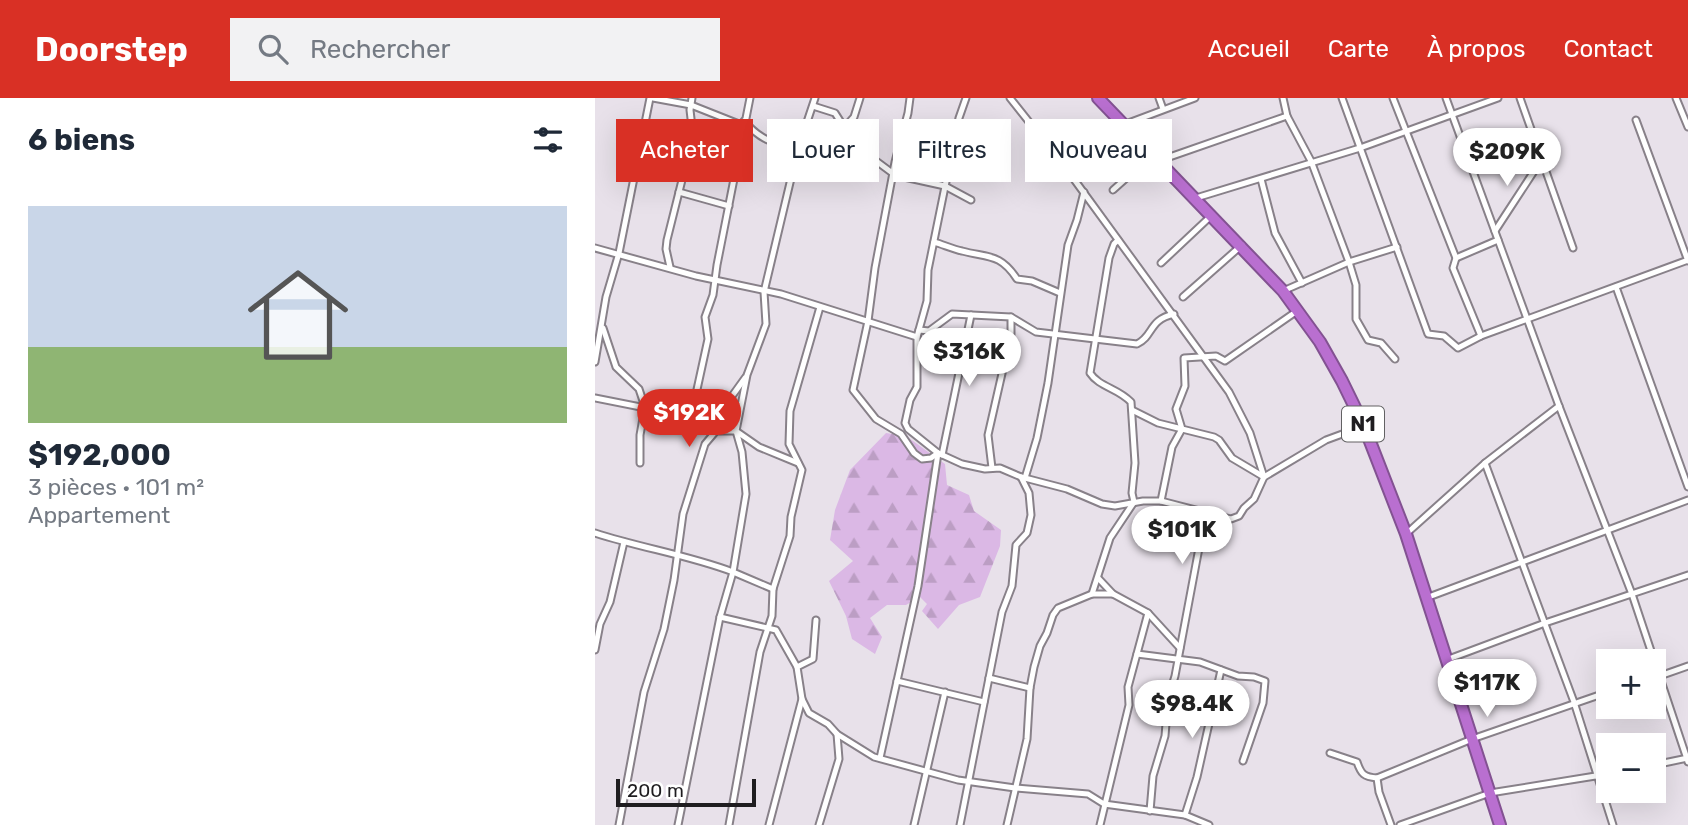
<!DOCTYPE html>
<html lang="fr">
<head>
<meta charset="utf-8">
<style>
  body { margin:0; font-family:Rubik,sans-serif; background:#f2f2f3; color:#1f2937; height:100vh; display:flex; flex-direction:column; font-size:26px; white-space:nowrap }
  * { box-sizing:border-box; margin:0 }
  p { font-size:23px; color:#747a83 }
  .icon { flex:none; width:38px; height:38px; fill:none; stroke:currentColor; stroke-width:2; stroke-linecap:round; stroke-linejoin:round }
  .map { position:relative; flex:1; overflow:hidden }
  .details { display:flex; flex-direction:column; background:#fff; width:595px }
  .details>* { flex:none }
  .banner { position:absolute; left:21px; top:21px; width:665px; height:63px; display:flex; gap:14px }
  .tools { position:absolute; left:1001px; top:551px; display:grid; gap:14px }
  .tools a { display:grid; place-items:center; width:70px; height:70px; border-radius:0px; background:#fff; box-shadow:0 7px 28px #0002; font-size:35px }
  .scale { position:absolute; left:21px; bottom:18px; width:140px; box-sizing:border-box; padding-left:7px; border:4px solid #1f1d20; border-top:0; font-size:19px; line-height:24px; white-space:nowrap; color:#1f1d20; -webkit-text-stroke:5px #fff; paint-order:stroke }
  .price { position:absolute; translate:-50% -60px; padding:0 16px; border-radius:24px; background:#fff; color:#222; font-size:23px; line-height:46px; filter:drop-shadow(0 2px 4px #0008) }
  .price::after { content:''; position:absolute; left:50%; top:42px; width:21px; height:16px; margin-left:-10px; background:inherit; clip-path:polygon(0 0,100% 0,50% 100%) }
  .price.active { background:#d93025; color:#fff }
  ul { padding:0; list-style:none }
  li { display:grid; align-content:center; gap:14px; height:371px; padding:0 28px }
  li span { display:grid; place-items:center; height:217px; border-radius:0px; color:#555 }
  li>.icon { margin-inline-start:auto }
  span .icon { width:126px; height:126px; fill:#fffc; stroke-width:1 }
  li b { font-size:30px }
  h2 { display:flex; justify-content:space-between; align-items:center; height:84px; padding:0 28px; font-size:30px }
  .tag { padding:0 24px; border-radius:0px; background:#fff; box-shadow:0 7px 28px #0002; font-size:24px; line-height:63px }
  .tag.active { background:#d93025; color:#fff }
  header { display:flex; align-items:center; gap:42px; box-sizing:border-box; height:98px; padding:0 35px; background:#d93025; color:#fff }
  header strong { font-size:33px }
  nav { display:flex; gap:38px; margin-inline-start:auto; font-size:24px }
  .search { width:490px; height:63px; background:#f2f2f3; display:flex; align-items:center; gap:18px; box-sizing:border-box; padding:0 24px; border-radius:0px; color:#747a83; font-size:26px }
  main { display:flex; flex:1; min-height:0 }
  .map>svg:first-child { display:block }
</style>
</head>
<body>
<header>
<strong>Doorstep</strong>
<div class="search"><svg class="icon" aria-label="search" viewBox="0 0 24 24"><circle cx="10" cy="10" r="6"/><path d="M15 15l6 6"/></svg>Rechercher</div>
<nav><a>Accueil</a><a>Carte</a><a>À propos</a><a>Contact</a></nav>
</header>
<main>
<section class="details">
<h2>6 biens<svg class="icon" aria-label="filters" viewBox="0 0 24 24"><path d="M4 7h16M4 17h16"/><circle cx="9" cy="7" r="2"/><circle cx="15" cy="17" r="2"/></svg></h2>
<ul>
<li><span style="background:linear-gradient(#c9d6e8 65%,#8fb573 0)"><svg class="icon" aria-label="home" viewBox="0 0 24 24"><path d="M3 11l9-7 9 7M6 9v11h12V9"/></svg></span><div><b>$192,000</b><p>3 pièces · 101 m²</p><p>Appartement</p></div></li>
</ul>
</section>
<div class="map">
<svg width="1093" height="727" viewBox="0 0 1093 727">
  <defs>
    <pattern id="forest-firs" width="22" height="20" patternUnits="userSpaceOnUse" patternTransform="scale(1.75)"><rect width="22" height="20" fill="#dbb8e5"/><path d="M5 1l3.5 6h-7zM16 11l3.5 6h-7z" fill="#bc9ec4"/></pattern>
  </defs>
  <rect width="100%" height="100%" fill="#e8e1ea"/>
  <polygon fill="url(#forest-firs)" points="291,335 311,338 350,366 352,387 374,397 379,413 406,432 405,448 385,499 364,507 343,531 327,513 332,506 325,499 311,507 292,507 275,520 287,539 280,556 257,541 251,518 234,483 258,463 235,442 240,412 255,372"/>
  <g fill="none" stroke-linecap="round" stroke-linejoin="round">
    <g stroke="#888189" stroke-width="9">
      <g id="street">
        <polyline points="58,0 96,7 149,28"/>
        <polyline points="315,0 313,15 300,64 280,170 273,223 258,292 281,321 306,336 319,355 327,361 336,360 343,355"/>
        <polyline points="371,0 364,20 333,172 332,203 322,239 322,289 315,302 310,325 313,331 343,355 367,366 390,371 405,370 426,379 472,391 507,406 520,408 548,403 566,403 620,417"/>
        <polyline points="415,0 473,73 634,294 655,335 669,379"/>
        <polyline points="564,0 568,11"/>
        <polyline points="688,0 692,18 716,63 754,164 761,187 761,221 773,242 786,245 800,261"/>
        <polyline points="747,0 833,236 849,238 863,250 886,238 1093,162"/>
        <polyline points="798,0 861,160 858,170 886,238"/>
        <polyline points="851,0 964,308 1037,496 1093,664"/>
        <polyline points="925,0 978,150"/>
        <polyline points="1081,0 1093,29"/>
        <polyline points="218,8 240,15 261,48 300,77 350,88 376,102"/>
        <polyline points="1041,22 1093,163"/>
        <path d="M149,23C166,43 179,45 203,51L220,0"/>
        <polyline points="250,29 259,19 265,0"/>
        <polyline points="563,63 692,18"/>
        <polyline points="473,73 490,62 528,27 600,0"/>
        <polyline points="666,81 680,135 707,185"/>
        <polyline points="518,92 557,57"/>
        <polyline points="84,94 134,108"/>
        <polyline points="601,100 765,50 903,0"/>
        <polyline points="900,133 947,61"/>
        <path d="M339,144C349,147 358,151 367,153C393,160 405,155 422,181L437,183L465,195"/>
        <polyline points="0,150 101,178 186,196 322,239"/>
        <polyline points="861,160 903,142"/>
        <polyline points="566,165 617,117"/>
        <polyline points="75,169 71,151 72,142 98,38 95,12 97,0"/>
        <polyline points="1021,189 1093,389"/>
        <polyline points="688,193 754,164 802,149"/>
        <polyline points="588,199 647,147"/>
        <polyline points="8,230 21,269 44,291 50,309 45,337 45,365"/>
        <path d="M324,232L334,233L357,216L416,219L441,234L542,246C559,238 553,222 579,216"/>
        <polyline points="0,264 11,199 24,155 55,0"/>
        <polyline points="0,300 96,319 121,333 122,319 150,280"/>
        <polyline points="537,312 563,325 587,331 577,349 566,403"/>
        <polyline points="96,319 113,241 110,219 118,197 122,167 155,0"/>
        <polyline points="347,357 376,217"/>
        <polyline points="890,365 979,604 1018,727"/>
        <polyline points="397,370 393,337 416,236 416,219"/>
        <polyline points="669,379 637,360 624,342 619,339 587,331 581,311 590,288 589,260 621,258 630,263 702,213"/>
        <polyline points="430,380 442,340 453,285 473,147 482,122 489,94"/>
        <path d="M0,435C46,450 93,457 138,474L125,519L83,727"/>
        <polyline points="811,436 890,365 964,308"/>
        <polyline points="503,480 518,496 553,515 585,550"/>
        <polyline points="178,491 138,474 151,396 147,354 141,333 152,277 171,226 169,194 203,51"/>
        <path d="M497,496L515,440L539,404L537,395L540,365L536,304C523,290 504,289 495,275L514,160L519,146L523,142"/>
        <polyline points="831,500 1093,402"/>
        <polyline points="125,519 181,532 202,569"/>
        <polyline points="221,522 218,561 202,569 207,601 214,615 233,626 242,636 279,659 363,682 420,690 493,696 509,706 590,717 614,727"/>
        <polyline points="0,552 5,526 15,504 29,444"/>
        <polyline points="542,556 605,564 643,578 659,579 670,583 668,605 648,663"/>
        <polyline points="851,562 950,525 1093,477"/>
        <polyline points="394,580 435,590"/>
        <polyline points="1059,580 1093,568"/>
        <polyline points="302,583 389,604"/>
        <path d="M735,655L762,664C766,676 769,679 782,680L877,641L1013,594"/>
        <polyline points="285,660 323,488 343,355"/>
        <polyline points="1059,667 1093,660"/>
        <polyline points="782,680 784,694 796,727"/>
        <polyline points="555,713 558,678 570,638 573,601 580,578 607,434 620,417 636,421 644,418 649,410 659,401 669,379 731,342 769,328"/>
        <polyline points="590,717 602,679 626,572"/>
        <polyline points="24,727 49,594 69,531 79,482 88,416 110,346 121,333 141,333 164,349 203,365"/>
        <polyline points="134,727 165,554 177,518 178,491 195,438 196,419 207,372 194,346 195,313 225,209"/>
        <polyline points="174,727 207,601"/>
        <polyline points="224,727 244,661 242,636"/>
        <polyline points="319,727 350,594"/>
        <polyline points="365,727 407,514 417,488 421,447 432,435 436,417 434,395 426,379"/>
        <polyline points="412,727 432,641 435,590 439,569 445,548 452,535 458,517 463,510 497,496 518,496"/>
        <polyline points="505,727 534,607 533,589 553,515"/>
        <polyline points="805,727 895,695 1013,676"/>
      </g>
    </g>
    <g stroke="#835292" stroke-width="14">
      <polyline id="highway" points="503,0 688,193 725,244 747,283 769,328 811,436 905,727"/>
    </g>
    <use href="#street" stroke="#fff" stroke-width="5"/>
    <use href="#highway" stroke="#b96fd0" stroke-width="10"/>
  </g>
  <g text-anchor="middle" stroke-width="7" stroke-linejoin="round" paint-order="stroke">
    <rect fill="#fff" stroke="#626163" stroke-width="2" x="747" y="308.5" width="42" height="35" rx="5"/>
    <g font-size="21" font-weight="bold" fill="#1f1d20">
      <text x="768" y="333">N1</text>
    </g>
  </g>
</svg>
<div class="tools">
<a>+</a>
<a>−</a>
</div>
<div class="scale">200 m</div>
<b class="price" style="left:912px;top:90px">$209K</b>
<b class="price" style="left:374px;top:290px">$316K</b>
<b class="price active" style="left:94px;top:351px">$192K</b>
<b class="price" style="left:587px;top:468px">$101K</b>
<b class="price" style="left:892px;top:621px">$117K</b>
<b class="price" style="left:597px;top:642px">$98.4K</b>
<div class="banner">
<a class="tag active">Acheter</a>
<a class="tag">Louer</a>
<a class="tag">Filtres</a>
<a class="tag">Nouveau</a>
</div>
</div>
</main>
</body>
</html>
